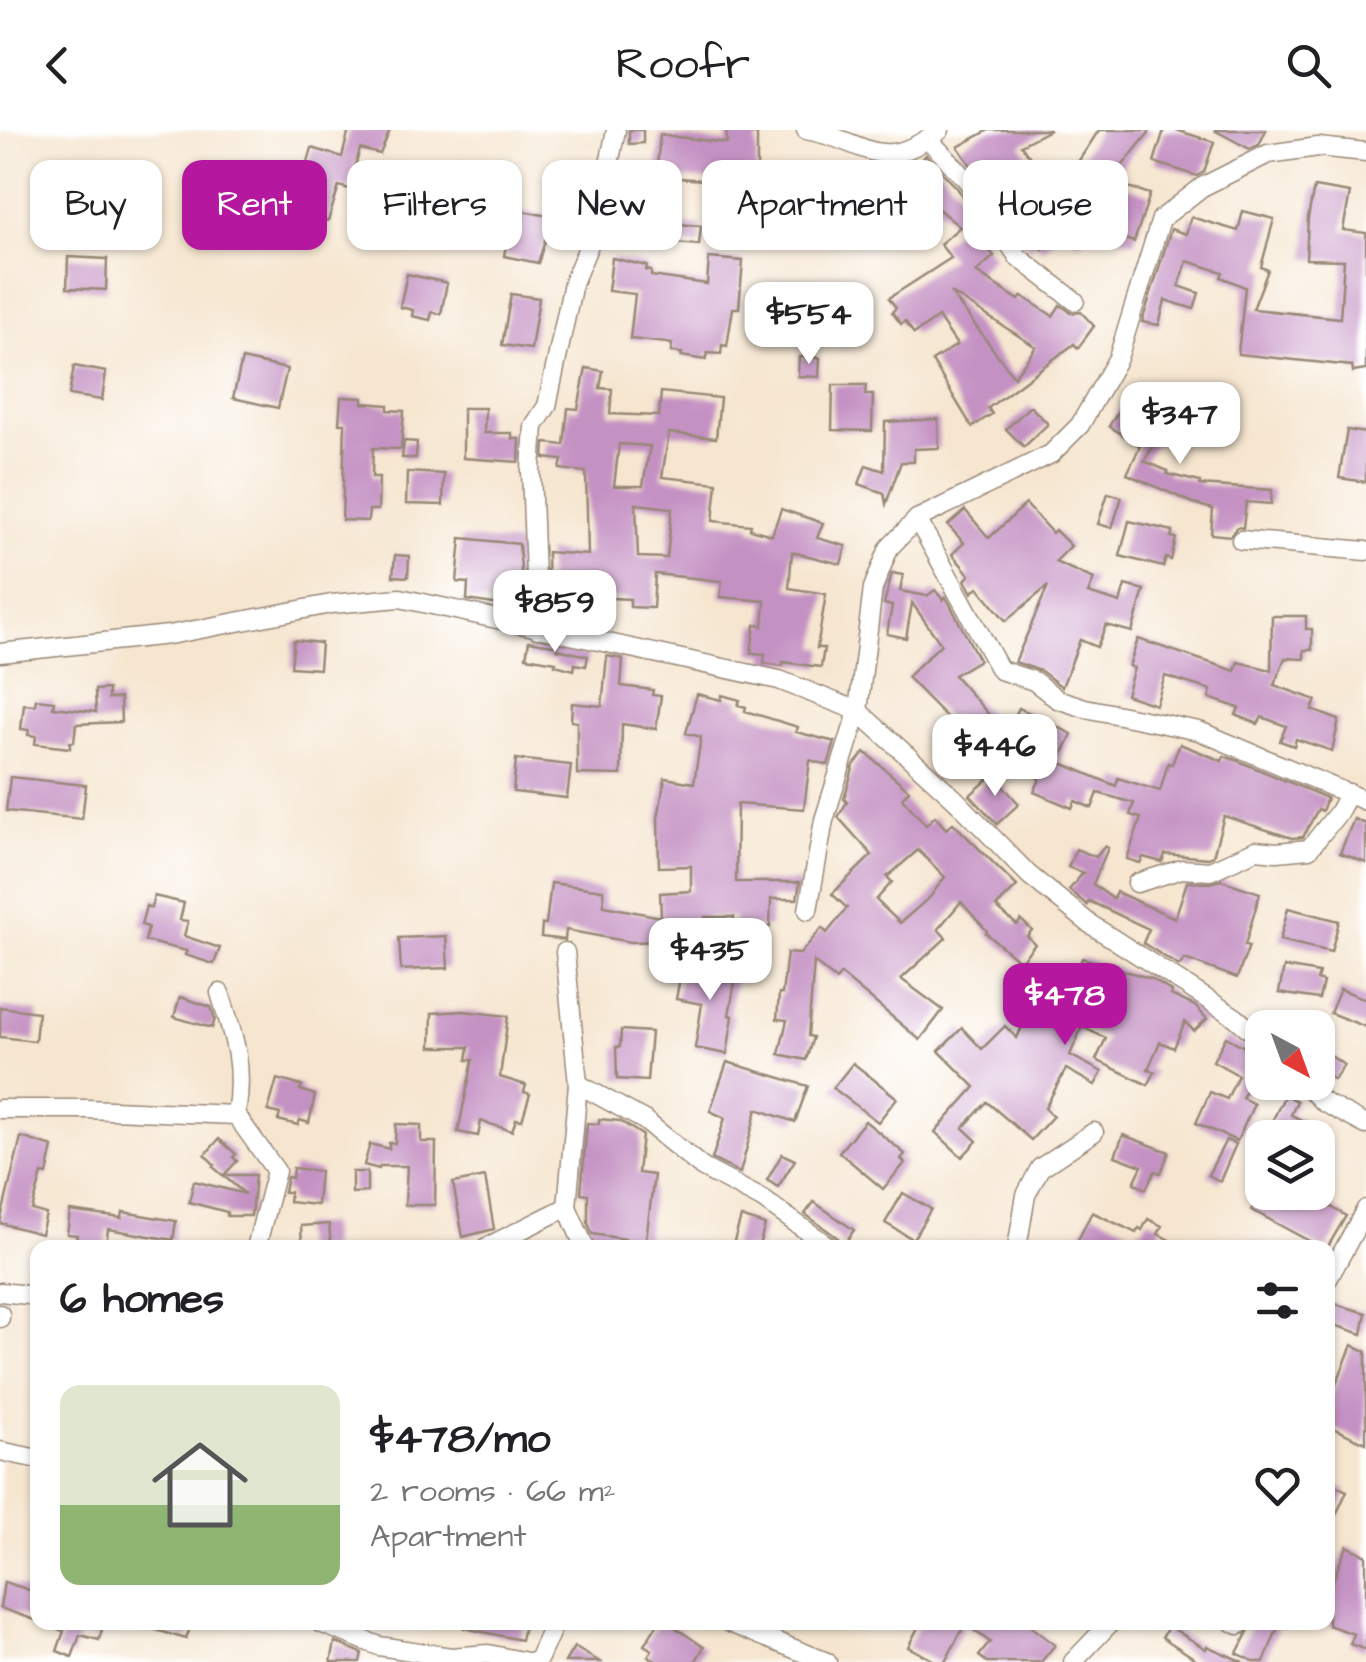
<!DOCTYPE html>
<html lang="en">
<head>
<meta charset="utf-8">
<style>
  body { margin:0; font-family:"Architects Daughter",sans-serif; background:#f6f6f6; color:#202124; height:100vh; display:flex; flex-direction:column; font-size:38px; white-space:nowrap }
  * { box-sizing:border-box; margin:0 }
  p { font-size:32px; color:#757577 }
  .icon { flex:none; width:55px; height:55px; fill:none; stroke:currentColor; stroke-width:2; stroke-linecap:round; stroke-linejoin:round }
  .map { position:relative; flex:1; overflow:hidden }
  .details { position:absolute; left:30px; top:1110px; width:1305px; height:390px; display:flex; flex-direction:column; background:#fff; border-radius:20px; box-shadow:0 2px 8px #0004 }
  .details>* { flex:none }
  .banner { position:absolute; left:30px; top:30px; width:1308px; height:90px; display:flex; gap:20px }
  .needle { width:65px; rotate:139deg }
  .controls { position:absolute; left:1245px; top:880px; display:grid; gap:20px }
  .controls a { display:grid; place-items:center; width:90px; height:90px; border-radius:20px; background:#fff; box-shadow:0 2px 8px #0004; font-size:50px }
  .price { position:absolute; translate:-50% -85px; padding:0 22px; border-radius:20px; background:#fff; color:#222; font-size:32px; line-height:65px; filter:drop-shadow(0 2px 5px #0008) }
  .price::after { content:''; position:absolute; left:50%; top:60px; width:30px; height:22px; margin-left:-15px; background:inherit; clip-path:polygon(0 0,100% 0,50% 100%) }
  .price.active { background:#b5179e; color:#fff }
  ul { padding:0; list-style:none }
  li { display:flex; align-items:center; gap:30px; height:250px; padding:0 30px }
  li span { display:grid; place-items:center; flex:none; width:280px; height:200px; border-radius:20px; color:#555 }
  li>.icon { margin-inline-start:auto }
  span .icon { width:120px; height:120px; fill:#fffc; stroke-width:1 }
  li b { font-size:42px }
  h2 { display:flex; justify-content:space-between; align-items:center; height:120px; padding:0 30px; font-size:42px }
  .pill { padding:0 35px; border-radius:20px; background:#fff; box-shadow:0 2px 8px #0004; font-size:35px; line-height:90px }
  .pill.active { background:#b5179e; color:#fff }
  header { display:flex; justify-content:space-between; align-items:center; height:130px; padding:0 30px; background:#fff; font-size:45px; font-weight:600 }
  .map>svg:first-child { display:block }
</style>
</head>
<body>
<header><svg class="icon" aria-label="back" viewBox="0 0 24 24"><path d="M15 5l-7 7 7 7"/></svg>Roofr<svg class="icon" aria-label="search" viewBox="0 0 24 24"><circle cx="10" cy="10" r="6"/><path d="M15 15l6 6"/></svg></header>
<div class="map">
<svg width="1366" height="1532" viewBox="0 0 1366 1532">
  <rect width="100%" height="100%" fill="#fff"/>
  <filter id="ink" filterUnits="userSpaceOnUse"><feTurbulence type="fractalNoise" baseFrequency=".01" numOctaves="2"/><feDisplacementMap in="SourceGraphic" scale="20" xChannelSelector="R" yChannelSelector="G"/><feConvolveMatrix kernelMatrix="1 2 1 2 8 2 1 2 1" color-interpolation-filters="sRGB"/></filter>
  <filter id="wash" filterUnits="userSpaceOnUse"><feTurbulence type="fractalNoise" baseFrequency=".0048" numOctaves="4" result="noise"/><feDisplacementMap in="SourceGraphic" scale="40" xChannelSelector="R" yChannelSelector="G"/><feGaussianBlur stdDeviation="2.25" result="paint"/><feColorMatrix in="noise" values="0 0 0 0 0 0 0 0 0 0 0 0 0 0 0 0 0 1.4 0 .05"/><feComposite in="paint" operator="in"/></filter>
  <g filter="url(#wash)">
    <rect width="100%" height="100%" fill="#f6e6d0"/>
    <g id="blocks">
      <g fill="#c491c3" fill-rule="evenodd">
        <polygon points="349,0 390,0 380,24 360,19 349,59 339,56 328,91 294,81 312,18 342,27"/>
        <polygon points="629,0 643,0 643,13 629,14"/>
        <polygon points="726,0 750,0 750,4 757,4 757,46 752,46 752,54 739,54 735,89 711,86 715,51 656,46 660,5 727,13"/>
        <polygon points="989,0 1050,0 1021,15 1040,41 1012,61 1036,82 1047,66 1053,70 1099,0 1151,0 1110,51 1150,64 1134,112 1090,98 1079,113 1061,99 1043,119 1035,112 1029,118 958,17"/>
        <polygon points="1164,0 1176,0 1214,12 1204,42 1197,46 1154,32"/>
        <polygon points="1214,0 1266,0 1259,15 1250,19"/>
        <path d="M926,25L957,58L989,107L982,112L994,126L976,142L1019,170L1022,166L1053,186L1060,175L1072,183L1081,182L1094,196L1078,218L1074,214L988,278L992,284L972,297L932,231L957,215L938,187L914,204L905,191L901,194L892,182L896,178L889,168L951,128L940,114L960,97L931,73L915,97L874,71L860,94L838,82L865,38L867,39L870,34L883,36L906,49ZM950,162L1036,217L1014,247Z"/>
        <polygon points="1314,57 1350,63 1343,100 1366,103 1366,240 1353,242 1352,236 1238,224 1245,157 1221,147 1223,142 1187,131 1179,156 1199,163 1194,179 1165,170 1159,195 1142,192 1171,99 1186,104 1191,87 1238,101 1243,81 1274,89 1261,137 1268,140 1253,179 1340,188 1344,130 1306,129 1308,88"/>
        <polygon points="513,79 548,86 545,101 548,101 538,133 504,126"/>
        <polygon points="652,92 701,96 699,115 650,111"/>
        <polygon points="68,127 107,129 106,160 67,158"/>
        <polygon points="612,128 647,136 646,140 651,141 651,146 707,154 709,128 743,131 739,178 733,178 727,216 722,215 721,224 707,223 706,230 681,226 682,223 671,222 672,214 667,213 630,209 635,164 608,161"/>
        <polygon points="407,144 447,153 441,184 432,182 430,190 412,186 413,180 400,177"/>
        <polygon points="511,164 539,168 531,219 502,215"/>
        <polygon points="799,227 820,228 819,247 798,246"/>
        <polygon points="242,229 287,239 278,278 233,268"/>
        <polygon points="74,236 106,242 102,270 69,265"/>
        <path d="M586,238L603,241L600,258L612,259L610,284L659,286L661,262L720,268L716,308L669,303L662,347L717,353L713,391L751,395L750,399L772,405L781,379L823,393L817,408L846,416L841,434L792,422L789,458L826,464L817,518H824L821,537L783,532V536L764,533L765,524L751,523L755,495L763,496L765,471L720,467L722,451L655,444L653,478L630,477V469L548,465L547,422L588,425L586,342L560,339L562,330L544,328L545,313L564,315L568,278L578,279ZM619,314L650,316L643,356H614ZM636,374L672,378L667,428L638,427Z"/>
        <polygon points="833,255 866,255 865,265 873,265 872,301 832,300"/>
        <polygon points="1133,258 1174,284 1144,331 1168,341 1167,344 1200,352 1200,355 1272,360 1271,374 1246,372 1243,398 1237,397 1230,406 1211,404 1213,379 1195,374 1127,344 1140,316 1109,296"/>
        <polygon points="341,267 363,268 363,273 388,275 388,280 404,281 401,319 373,318 372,347 379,347 378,380 369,380 368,391 342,390 345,293 339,293"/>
        <polygon points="1030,276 1048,294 1024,317 1006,299"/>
        <polygon points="463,278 485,278 484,303 512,303 512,309 520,309 519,332 463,328"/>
        <polygon points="938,289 939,318 914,319 914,332 901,332 886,374 884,363 859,354 866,335 884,341 885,292"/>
        <polygon points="1347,300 1366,303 1366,352 1339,348"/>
        <polygon points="404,311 417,312 416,328 402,328"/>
        <polygon points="407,342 444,344 443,375 406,374"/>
        <polygon points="1108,363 1122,367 1112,398 1098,394"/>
        <polygon points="1026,374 1052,403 1055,400 1071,416 1055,432 1094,449 1088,463 1120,473 1125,455 1144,460 1132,502 1106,495 1097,517 1080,510 1062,557 1041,541 1015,532 1048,456 1006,491 978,457 972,463 965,450 970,445 952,424 964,413 948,395 965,380 989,408"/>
        <polygon points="1129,391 1173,401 1171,407 1176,408 1171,430 1166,428 1163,437 1120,426"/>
        <polygon points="461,408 519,414 523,464 515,463 513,477 467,470 468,453 457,452"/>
        <polygon points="395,425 409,426 408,447 393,446"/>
        <polygon points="892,443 903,445 900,461 927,466 935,460 943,470 946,467 979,530 954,545 1006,604 1019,578 1072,604 1059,632 1116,656 1118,648 1160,661 1168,633 1172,634 1180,614 1222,631 1224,626 1236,630 1327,668 1322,681 1318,679 1303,707 1292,708 1224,686 1213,726 1208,728 1165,724 1162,732 1143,727 1140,733 1127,729 1141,688 1130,685 1134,673 1098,663 1092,678 1075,671 1072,678 1034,662 1040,649 943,593 948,589 907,547 941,514 912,473 906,508 887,504 892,476 884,474"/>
        <polygon points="1272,486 1306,486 1306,499 1312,499 1312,520 1304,520 1304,529 1285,528 1274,555 1316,570 1312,580 1339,590 1332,621 1296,609 1294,616 1280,611 1286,596 1262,587 1258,594 1236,585 1239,578 1209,568 1211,560 1165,546 1156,575 1126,565 1134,538 1129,536 1138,509 1235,541 1238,532 1271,540"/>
        <polygon points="294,510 321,513 319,539 291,537"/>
        <polygon points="529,511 558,516 557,519 588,526 586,536 575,534 574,540 555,535 556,532 526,527"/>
        <polygon points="607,526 623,529 621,556 653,560 652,565 661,566 656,599 622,594 621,645 577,644 577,592 571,591 572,573 602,576"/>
        <polygon points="108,559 108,569 120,568 121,592 76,594 74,612 70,612 70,618 35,614 36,606 28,605 29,600 21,599 24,574 35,575 36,569 54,571 53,577 96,582 95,560"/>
        <polygon points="697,564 721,570 722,565 740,570 738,575 746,577 745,581 798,597 796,602 835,612 828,635 810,630 804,679 737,674 736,752 800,752 797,769 771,769 770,797 734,797 734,787 705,787 705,810 630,812 566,800 565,810 541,807 542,794 546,794 551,753 603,760 604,776 661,787 660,763 691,761 691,736 659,737 658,688 665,648 694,653 701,607 686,603"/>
        <path d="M865,622L909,660L902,668L926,695L935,686L946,699L953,693L1017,756L996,777L1017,795L1021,790L1032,800L1027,806L1035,814L1020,832L986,803L987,801L961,772L938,799L946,808L901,849L943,880L920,910L841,844L836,850L814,832L808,906L813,907L806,930L779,924L787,890L777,889L779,864H782L787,823L800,824L822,798L827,803L847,778L832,764L872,725L838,687L847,672L844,669L854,635ZM918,720L945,747L930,767L900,793L876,770L892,752L887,747Z"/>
        <polygon points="516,629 571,635 567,668 513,662"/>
        <polygon points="993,645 1019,674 997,694 970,665"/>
        <polygon points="10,647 86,655 82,689 6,681"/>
        <polygon points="1354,689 1366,694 1366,733 1340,723"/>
        <polygon points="1105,716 1108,718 1093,754 1113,769 1116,762 1175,788 1187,752 1210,753 1221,750 1260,763 1245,815 1249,816 1237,848 1185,829 1179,836 1143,813 1149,799 1089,771 1087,775 1069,760 1083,743 1068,737 1076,719 1096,727"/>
        <polygon points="154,766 184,773 180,790 188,791 184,806 220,818 214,834 185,825 187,821 145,811 148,797 141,795 146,776 151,778"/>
        <polygon points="1288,778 1339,791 1331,822 1280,810"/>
        <polygon points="446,806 448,838 401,840 399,808"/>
        <polygon points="1082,828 1152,849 1172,862 1171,865 1195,876 1207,889 1194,901 1185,892 1174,918 1160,912 1148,939 1155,942 1148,955 1096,930 1106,908 1082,897 1070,925 1102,942 1095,955 1066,939 1045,978 1053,986 1031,1010 987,972 963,998 977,1011 962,1027 935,1002 975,957 939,921 962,898 982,919 1005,896 1017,908 1029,881 1047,889 1056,868 1066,873"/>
        <polygon points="683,832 737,841 729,885 733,886 727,924 695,918 702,874 676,869"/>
        <polygon points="1284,837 1319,843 1317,850 1323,852 1319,869 1279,863"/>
        <polygon points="1340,859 1366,869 1366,897 1330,883"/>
        <polygon points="180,867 211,877 215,889 212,898 174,887"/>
        <polygon points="0,877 38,882 35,911 0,907"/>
        <polygon points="463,881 508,886 500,947 526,955 524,962 530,964 522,990 516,989 512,1001 481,991 478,1006 458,1002 473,930 467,930 469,917 431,917 432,883"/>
        <polygon points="621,900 651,902 647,951 617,949 616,917 620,917"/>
        <polygon points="1226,907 1257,924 1254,929 1262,933 1242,968 1254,974 1237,1011 1196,993 1210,962 1227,969 1238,945 1213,931"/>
        <polygon points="1318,917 1344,935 1334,950 1318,938"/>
        <polygon points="727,932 808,956 795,992 757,979 740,1043 712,1029 725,988 710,981"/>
        <polygon points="853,933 897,968 878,992 833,958"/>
        <polygon points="277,949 302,956 300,960 315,965 309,993 300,990 298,995 278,990 280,984 268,981"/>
        <polygon points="1285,965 1297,971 1291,985 1306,992 1298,1008 1264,1008"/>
        <polygon points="599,989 620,991 642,1005 638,1043 654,1045 645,1118 624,1118 625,1109 592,1104 588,1093 588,1064 581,1063 587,993 599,994"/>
        <polygon points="865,991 905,1024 901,1029 905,1033 883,1059 839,1022"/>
        <polygon points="396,994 421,995 421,1012 436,1012 435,1075 405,1075 407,1036 380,1036 379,1039 364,1035 370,1014 389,1019 389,1013 395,1013"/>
        <polygon points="1123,1005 1169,1022 1161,1043 1155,1041 1146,1059 1134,1053 1142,1036 1115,1026"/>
        <polygon points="21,1007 53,1017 47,1045 42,1044 32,1080 46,1084 41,1104 0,1093"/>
        <polygon points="219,1009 236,1024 233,1027 237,1031 224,1045 255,1045 251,1086 227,1086 227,1082 189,1072 194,1051 245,1064 213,1037 215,1035 205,1025"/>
        <polygon points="1226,1010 1236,1014 1220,1051 1208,1045"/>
        <polygon points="782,1024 795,1030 778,1057 767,1050"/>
        <polygon points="293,1038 320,1041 317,1075 289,1072 290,1062 284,1062 287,1047 292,1048"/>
        <polygon points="352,1042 367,1042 367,1062 352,1063"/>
        <polygon points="485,1047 494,1099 463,1107 453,1053"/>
        <polygon points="1261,1061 1298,1076 1306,1062 1346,1086 1327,1118 1322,1118 1252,1080"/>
        <polygon points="903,1063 931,1079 913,1109 885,1093"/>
        <polygon points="814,1072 854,1100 843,1116 838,1108 805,1084"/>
        <polygon points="70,1081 122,1088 123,1082 176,1091 173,1110 108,1099 106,1116 84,1118 84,1113 76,1112 77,1105 67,1104"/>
        <polygon points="1092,1082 1136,1103 1139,1098 1142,1100 1148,1089 1162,1096 1158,1104 1185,1118 1074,1118"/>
        <polygon points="741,1087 765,1095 758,1118 732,1118"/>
        <polygon points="329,1094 331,1118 302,1118 301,1096"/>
        <polygon points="1332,1173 1366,1183 1362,1204 1328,1193"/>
        <polygon points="1352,1215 1366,1221 1366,1313 1328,1296 1328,1266 1331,1267"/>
        <polygon points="1328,1352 1347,1361 1328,1402"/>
        <polygon points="1347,1416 1366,1425 1366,1520 1350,1514 1354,1504 1328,1495 1328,1462"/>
        <polygon points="4,1452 36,1462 33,1469 38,1470 38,1491 0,1478"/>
        <polygon points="50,1492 104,1492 99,1510 80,1505 72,1527 57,1521 64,1501 49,1497"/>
        <polygon points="143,1492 192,1492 186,1509 142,1496"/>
        <polygon points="465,1492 525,1492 521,1510 464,1498"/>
        <polygon points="659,1492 667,1492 704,1517 695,1532 658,1532 648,1526 652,1520 644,1515"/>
        <polygon points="921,1492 1025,1492 1055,1515 1041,1532 987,1532 979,1526 990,1512 965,1494 945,1532 937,1532 908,1517"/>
        <polygon points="1253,1492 1280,1492 1264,1532 1255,1532 1237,1523"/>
        <polygon points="1169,1496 1206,1519 1207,1516 1243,1532 1200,1532 1162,1507"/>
        <polygon points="335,1512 362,1523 360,1532 331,1532"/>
        <polygon points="574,1517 600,1532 565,1532"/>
      </g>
    </g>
  </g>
  <g filter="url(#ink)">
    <use href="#blocks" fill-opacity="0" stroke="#988877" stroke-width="2.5"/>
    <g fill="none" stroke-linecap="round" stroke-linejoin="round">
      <g stroke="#988877" stroke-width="21">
        <g id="minor">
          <path d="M806,0C867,10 878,47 940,0"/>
          <polyline points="928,9 967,50 1018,127 1075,171"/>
          <polyline points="917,389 1000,540 1034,551 1057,569 1085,578 1199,601 1366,671"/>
          <polyline points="1241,410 1366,421"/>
          <polyline points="537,499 531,340 534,296 547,276 573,153 596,98 616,0"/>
          <polyline points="0,523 169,505 331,474 400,468 779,550 858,581 955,669 1029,745 1090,794 1235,887 1262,910"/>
          <polyline points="1137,753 1182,739 1210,741 1256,720 1277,722 1309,719 1338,683 1349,663"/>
          <polyline points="808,780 824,690 858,581 873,458 889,418 917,389 1051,324 1080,295 1118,228 1161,89 1202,57 1268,24 1318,17 1366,22"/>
          <polyline points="565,822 578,954 567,1077 585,1118"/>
          <path d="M220,863C235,910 244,936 236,985"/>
          <polyline points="1303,952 1323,972 1366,995"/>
          <polyline points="578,954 644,990 703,1038 762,1069 831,1118"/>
          <polyline points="0,979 86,979 236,985 276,1041 256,1118"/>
          <polyline points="485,1118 567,1077"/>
          <polyline points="1017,1118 1026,1065 1040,1038 1094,1002"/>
          <polyline points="1328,1149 1366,1079"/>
          <polyline points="0,1162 38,1166"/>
          <polyline points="0,1184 0,1188"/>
          <polyline points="0,1321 38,1329"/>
          <polyline points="727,1492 827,1532"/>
          <polyline points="1232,1492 1239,1495"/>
          <polyline points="320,1493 379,1516 451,1527 488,1524 527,1532"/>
          <polyline points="537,1532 555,1492"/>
          <polyline points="1073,1532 1111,1492"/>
        </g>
      </g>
      <use href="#minor" stroke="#fff" stroke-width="18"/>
    </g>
  </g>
</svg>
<div class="controls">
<a><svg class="needle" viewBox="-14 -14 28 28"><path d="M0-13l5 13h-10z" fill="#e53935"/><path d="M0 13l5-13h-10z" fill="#757577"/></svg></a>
<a><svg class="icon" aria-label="layers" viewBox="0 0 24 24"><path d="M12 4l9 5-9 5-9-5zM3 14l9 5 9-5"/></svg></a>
</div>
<b class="price" style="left:809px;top:237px">$554</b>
<b class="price" style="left:1180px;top:337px">$347</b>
<b class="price" style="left:555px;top:525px">$859</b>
<b class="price" style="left:995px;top:669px">$446</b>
<b class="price" style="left:710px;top:873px">$435</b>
<b class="price active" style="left:1065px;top:918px">$478</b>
<div class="banner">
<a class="pill">Buy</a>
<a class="pill active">Rent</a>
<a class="pill">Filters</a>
<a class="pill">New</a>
<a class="pill">Apartment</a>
<a class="pill">House</a>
</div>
<section class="details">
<h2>6 homes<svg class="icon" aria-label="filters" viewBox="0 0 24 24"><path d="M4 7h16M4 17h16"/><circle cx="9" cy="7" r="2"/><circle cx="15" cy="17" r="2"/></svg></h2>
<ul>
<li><span style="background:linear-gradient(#dfe7d0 60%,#8fb573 0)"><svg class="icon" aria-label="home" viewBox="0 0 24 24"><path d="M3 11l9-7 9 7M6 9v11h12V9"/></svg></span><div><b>$478/mo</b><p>2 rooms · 66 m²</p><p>Apartment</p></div><svg class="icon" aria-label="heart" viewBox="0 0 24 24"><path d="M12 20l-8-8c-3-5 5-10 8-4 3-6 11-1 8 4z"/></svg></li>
</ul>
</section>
</div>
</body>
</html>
